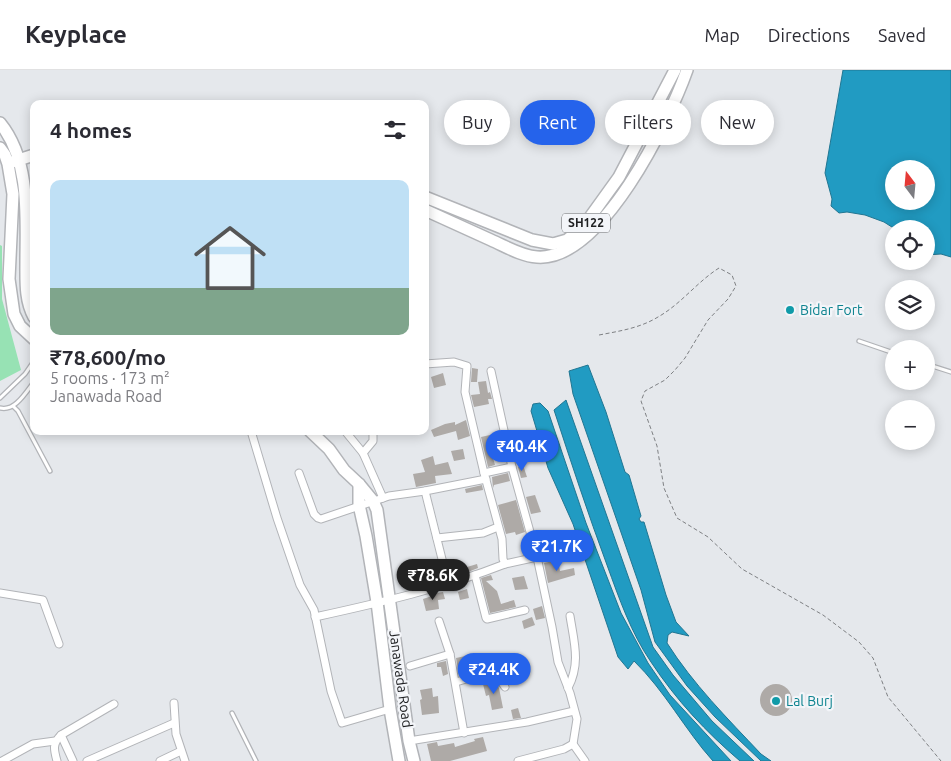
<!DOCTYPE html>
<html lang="en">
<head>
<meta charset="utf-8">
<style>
  body { margin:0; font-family:Ubuntu,sans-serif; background:#f2f2f3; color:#2b2b33; height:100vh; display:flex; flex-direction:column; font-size:19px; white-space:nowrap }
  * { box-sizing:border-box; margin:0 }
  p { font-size:16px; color:#7c7c81 }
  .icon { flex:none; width:28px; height:28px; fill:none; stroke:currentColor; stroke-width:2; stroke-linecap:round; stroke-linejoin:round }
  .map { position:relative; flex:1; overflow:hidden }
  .details { position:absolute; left:30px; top:30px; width:399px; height:335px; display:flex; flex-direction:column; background:#fff; border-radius:10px; box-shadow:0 2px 12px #0003 }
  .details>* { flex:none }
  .guide { position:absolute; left:444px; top:30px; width:431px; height:45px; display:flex; gap:10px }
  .needle { width:32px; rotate:344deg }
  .buttons { position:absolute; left:885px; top:90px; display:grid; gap:10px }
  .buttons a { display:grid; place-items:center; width:50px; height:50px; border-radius:50%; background:#fff; box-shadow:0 2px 12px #0003; font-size:25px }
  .price { position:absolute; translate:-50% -42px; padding:0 11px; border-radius:18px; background:#2563eb; color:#fff; font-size:16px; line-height:32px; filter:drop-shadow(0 1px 2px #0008) }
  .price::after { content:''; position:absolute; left:50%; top:30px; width:15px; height:11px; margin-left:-8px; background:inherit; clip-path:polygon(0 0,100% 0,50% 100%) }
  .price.active { background:#222; color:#fff }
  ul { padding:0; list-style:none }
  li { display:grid; align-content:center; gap:10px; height:265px; padding:0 20px }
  li span { display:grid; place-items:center; height:155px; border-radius:10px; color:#555 }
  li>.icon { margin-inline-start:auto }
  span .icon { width:90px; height:90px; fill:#fffc; stroke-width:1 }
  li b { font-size:21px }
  h2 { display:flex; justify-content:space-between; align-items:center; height:60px; padding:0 20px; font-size:21px }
  .tag { padding:0 18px; border-radius:22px; background:#fff; box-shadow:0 2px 12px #0003; font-size:18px; line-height:45px }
  .tag.active { background:#2563eb; color:#fff }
  header { display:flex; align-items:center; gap:30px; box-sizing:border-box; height:70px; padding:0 25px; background:#fff; border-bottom:1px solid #e1e1e2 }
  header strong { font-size:24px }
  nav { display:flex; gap:28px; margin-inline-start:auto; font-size:18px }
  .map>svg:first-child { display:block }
</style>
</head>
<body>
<header>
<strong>Keyplace</strong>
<nav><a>Map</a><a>Directions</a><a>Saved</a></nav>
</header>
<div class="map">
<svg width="951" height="691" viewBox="0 0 951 691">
  <rect width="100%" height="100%" fill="#e5e8ec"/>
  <polygon fill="#97e2b4" points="0,175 2,176 2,229 21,300 0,311"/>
  <g fill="#219bc2" stroke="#217692" fill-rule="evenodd">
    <path d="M843,0H951V187L941,184L926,185V159H895L884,152L865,145L847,142L839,143L831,136L832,129L825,103ZM894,99H926V131H894Z"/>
    <path d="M588,295L606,342L625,402L629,405L641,446L639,449L641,452H644L666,525L676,552L689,566L672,562L668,565L667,573C693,614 727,648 761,684L771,691H761L715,647L687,616L655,572L641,520L573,324L569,301Z"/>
    <path d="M566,330L653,577L673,605L712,651L754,691H740C706,662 676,630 651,592C631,563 619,528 607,495C588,444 571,392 554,340Z"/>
    <path d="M540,333L548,341L586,453L621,543L648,593L670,625L731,691H713C685,660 665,621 634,591L628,599L618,587L573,454L548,398L531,341L533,334Z"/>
  </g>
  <g fill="#aeaaa7">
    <polygon points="472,298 478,299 477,312 471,312"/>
    <polygon points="443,303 446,315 434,318 431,307"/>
    <polygon points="486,311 488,323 490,322 492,329 488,329 489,334 474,337 471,325 480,324 478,312"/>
    <polygon points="466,350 470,366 458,370 456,361 434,367 431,360 445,354 455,352 455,355"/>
    <polygon points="499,363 501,371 489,374 495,395 488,397 481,367"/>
    <polygon points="526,369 527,372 534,369 536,378 521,381 518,372"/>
    <polygon points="463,379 465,389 454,391 451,381"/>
    <polygon points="433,386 435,395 448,392 452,404 435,406 436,413 416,417 413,404 425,402 421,390"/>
    <polygon points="523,395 527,407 521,408 518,397"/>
    <polygon points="508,403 510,411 494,415 493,418 492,407"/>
    <polygon points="482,415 483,420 466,423 465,419"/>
    <polygon points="535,425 541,442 531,444 526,427"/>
    <polygon points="516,430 525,462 516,465 515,462 506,464 498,435"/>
    <polygon points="558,490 560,501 574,498 575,505 548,513 544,493"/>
    <polygon points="477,494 478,498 468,502 467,497"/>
    <polygon points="491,505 493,510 486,511 497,521 501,534 514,530 516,537 490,543 481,508"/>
    <polygon points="524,506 528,519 515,520 512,508"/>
    <polygon points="467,519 469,528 460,530 458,522"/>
    <polygon points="443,522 445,529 438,530 439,539 426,541 423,529 432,526 432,524"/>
    <polygon points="542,536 545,548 536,550 533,539"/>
    <polygon points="532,547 535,555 524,559 522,551"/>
    <polygon points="475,584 477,592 486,588 487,596 459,606 456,588"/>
    <polygon points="446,591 448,604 443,606 441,597 437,597 437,593"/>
    <polygon points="495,612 499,618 503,638 492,640 489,625 486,626 483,614"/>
    <circle cx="776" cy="630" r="16"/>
    <polygon points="432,618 433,627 438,626 439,643 422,645 420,630 422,629 420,620"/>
    <polygon points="518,638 521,648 513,649 511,640"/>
    <polygon points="483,667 487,681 450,691 431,691 427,674 437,672 438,676 454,673 455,677 475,671 474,669"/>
  </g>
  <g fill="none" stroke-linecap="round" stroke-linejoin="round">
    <g stroke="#b2b4b8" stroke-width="5.5">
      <g id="lane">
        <polyline points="859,271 894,283"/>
        <polyline points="926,294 951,302"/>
        <polyline points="0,328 25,304 34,291"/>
        <polyline points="13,336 18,341 50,401"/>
        <path d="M0,338C15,342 26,322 34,312"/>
        <polyline points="232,643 256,691"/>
      </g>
    </g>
    <g stroke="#b2b4b8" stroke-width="9">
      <g id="street">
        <polyline points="425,294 454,292 467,296 465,322 484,403"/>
        <polyline points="491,301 512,397 537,487"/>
        <polyline points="251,361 277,448 300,515 314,540 331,621 342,653 390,639"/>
        <polyline points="345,361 363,383 383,428"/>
        <polyline points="363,383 373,371 373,361"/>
        <polyline points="299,403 314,444 318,448 321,449 389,426 425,421 486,409"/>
        <polyline points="425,421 448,513"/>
        <polyline points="437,468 483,463 498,457"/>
        <polyline points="505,494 537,487 552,557 558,592 570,623 577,649 573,674"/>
        <polyline points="475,505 486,548 487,549 525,540"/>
        <polyline points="0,523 43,530 59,574"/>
        <path d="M315,547C379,533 444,518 505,494L503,489L502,469L484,403L512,397"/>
        <polyline points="439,551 450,584 464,663"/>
        <polyline points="410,596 450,584"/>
        <polyline points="456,612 494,601 505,617"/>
        <path d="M568,618C581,593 574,572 570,546"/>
        <polyline points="174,633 176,664 185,691"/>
        <polyline points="61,665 73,691"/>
        <polyline points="409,671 527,652 574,641"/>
        <polyline points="2,691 33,674 55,671"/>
        <path d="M57,691C54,680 52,674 61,665L114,634"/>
        <polyline points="87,691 174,653"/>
        <polyline points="160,691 181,681"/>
        <polyline points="518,691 564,679 573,674 585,691"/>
      </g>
    </g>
    <g stroke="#b2b4b8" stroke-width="14">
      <g id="primary">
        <path d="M0,53C31,91 26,148 26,194C26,212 25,231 34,247"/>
        <polyline points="0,78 5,85 8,94 13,124 9,209 14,244 20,256 34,269"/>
        <polyline points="12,92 34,85"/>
        <polyline points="425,127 532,170 553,174 567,170 583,157 619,107 675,0"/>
        <path d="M425,140C447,150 469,160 491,170C505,176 521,186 537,187C601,192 669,51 687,0"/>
        <polyline points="310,361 329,379 344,400 359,414 373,431 377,440 409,671 414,691"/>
        <polyline points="359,414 359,435 366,466 377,532 390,639 399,691"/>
      </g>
    </g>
    <path stroke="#7e8083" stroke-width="1" stroke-dasharray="4 2.5" stroke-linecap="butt" d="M599,265C620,261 640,258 658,247C681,234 697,212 719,198L732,205L736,216L728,229L708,250L685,288L675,300L665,310L645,321L641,331L657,376L664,418L677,448L708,467L742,499L823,545L859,572L873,588L888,627L941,691"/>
    <use href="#lane" stroke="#fff" stroke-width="3"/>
    <use href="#street" stroke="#fff" stroke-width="7"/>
    <use href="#primary" stroke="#fff" stroke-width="11"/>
  </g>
  <g fill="#0f9aa8" stroke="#f3f5f9" stroke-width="2">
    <circle cx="790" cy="240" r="5"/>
    <circle cx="776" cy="631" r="5"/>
  </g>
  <g text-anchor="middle" stroke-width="4.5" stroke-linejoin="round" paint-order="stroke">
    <rect fill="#f3f5f9" stroke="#5f6163" stroke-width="1" x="562" y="143.5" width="48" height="19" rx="4"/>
    <g font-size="12" font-weight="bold" fill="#202123">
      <text x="586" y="157">SH122</text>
    </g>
    <g font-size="14" fill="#0d838f" stroke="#f3f5f9" text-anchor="start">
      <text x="800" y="245">Bidar Fort</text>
      <text x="786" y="636">Lal Burj</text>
    </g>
    <g font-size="14" fill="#202123" stroke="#f3f5f9">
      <text transform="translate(401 609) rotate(82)" y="5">Janawada Road</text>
    </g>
  </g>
</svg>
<div class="buttons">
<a><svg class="needle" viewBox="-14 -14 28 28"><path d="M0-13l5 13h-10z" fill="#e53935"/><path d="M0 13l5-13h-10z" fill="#7c7c81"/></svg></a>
<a><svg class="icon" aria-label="locate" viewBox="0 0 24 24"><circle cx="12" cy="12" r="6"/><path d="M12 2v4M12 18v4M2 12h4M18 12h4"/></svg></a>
<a><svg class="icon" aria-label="layers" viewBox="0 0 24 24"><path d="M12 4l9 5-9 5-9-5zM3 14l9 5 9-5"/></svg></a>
<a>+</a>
<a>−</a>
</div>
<b class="price" style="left:522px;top:402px">₹40.4K</b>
<b class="price" style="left:557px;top:502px">₹21.7K</b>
<b class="price active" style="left:433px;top:531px">₹78.6K</b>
<b class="price" style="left:494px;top:625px">₹24.4K</b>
<div class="guide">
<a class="tag">Buy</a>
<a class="tag active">Rent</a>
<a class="tag">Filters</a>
<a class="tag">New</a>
</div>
<section class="details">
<h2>4 homes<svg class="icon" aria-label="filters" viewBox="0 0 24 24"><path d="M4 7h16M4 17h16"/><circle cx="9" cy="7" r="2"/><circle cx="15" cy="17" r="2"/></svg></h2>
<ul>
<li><span style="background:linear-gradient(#bfe0f5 70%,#7fa58c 0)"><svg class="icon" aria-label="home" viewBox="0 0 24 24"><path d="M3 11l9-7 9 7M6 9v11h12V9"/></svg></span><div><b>₹78,600/mo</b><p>5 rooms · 173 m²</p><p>Janawada Road</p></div></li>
</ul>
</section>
</div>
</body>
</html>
